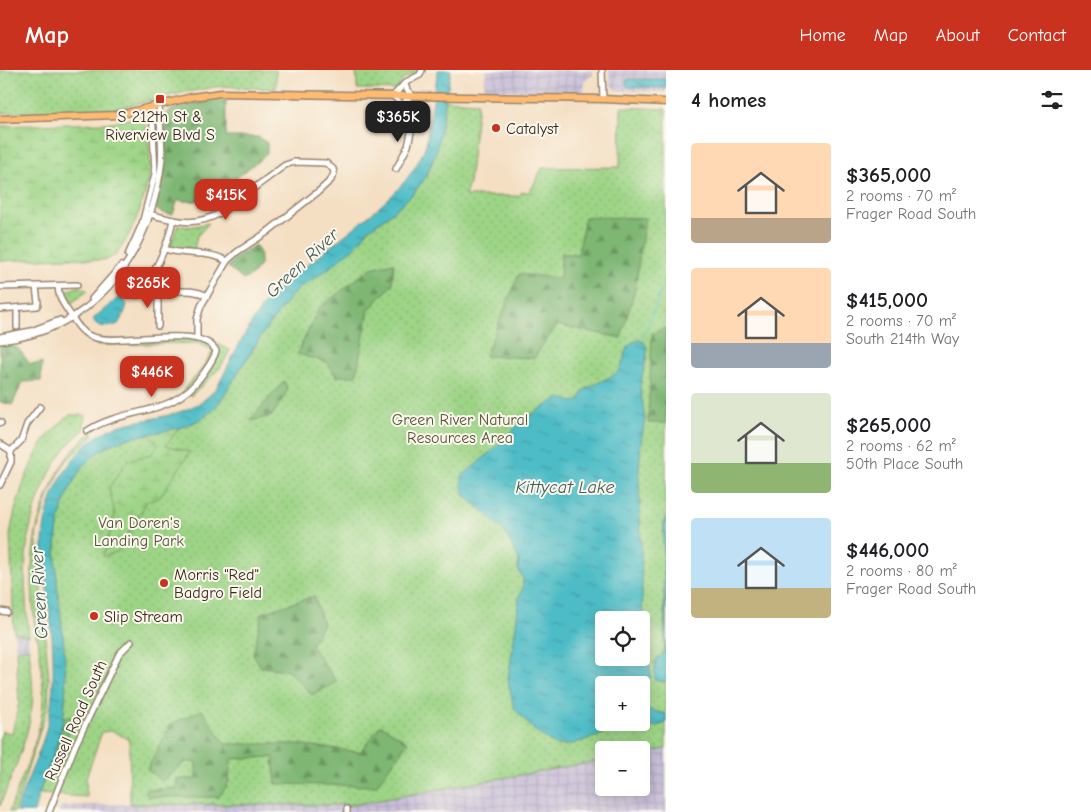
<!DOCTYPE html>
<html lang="en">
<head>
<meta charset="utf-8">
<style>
  body { margin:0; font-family:"Comic Neue",sans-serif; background:#f6f6f6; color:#202124; height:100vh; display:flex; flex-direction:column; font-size:19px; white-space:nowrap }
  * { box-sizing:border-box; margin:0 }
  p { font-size:16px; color:#757577 }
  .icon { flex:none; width:28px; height:28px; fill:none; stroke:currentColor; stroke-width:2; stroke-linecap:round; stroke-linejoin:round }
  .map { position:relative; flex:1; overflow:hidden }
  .panel { display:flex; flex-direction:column; background:#fff; width:425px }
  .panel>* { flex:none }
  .controls { position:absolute; left:595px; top:541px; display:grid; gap:10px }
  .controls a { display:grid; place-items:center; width:55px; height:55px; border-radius:5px; background:#fff; box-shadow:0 2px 12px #0003; font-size:25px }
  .price { position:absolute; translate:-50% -42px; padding:0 11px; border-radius:10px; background:#c8321e; color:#fff; font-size:16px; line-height:32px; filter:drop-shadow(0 1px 2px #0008) }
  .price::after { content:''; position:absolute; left:50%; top:30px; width:15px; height:11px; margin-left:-8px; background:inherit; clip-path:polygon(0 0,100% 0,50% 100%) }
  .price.current { background:#222; color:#fff }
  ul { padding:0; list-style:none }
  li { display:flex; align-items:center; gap:15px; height:125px; padding:0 25px }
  li span { display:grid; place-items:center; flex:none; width:140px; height:100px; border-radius:5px; color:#555 }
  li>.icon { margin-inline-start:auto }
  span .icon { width:60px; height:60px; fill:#fffc; stroke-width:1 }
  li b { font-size:21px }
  h2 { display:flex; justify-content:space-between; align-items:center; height:60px; padding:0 25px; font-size:21px }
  header { display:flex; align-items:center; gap:30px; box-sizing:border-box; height:70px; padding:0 25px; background:#c8321e; color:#fff }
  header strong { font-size:24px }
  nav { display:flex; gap:28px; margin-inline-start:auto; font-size:18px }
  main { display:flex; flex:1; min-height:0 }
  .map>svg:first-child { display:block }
</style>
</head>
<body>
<header>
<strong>Map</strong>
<nav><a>Home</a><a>Map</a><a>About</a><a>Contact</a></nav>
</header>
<main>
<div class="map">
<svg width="666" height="742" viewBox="0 0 666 742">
  <defs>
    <pattern id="industrial-grid" width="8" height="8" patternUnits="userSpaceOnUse" patternTransform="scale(1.25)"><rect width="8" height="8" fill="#c8bfd8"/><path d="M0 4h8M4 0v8" fill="none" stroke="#ada4b9"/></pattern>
    <pattern id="green-dots" width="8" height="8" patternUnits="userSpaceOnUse" patternTransform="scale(1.25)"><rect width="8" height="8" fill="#9dd486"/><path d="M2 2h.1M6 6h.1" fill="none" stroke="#88b673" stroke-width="1.8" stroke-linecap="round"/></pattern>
    <pattern id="forest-firs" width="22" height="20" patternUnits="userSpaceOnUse" patternTransform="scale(1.25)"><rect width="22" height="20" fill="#7eb673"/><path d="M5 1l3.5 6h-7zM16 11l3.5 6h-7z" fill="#68945e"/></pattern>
    <pattern id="wetland-marsh" width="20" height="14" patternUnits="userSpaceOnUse" patternTransform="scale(1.25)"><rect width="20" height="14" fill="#9dd486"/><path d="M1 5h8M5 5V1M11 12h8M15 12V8" fill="none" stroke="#88b673"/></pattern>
    <pattern id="water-ripples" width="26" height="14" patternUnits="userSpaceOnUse" patternTransform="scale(1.25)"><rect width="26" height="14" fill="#4ebcc6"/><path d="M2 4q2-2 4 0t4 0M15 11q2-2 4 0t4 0" fill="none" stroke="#4299a0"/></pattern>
  </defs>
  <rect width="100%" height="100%" fill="#fbf7ec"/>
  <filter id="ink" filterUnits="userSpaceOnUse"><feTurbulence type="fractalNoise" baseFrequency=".02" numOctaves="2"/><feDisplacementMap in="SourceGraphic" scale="10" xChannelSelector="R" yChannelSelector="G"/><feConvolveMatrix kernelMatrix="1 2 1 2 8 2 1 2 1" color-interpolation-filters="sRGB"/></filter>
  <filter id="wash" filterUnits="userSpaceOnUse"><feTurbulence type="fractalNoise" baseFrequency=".0096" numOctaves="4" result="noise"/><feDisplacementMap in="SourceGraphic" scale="20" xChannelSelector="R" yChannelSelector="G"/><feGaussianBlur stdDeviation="1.12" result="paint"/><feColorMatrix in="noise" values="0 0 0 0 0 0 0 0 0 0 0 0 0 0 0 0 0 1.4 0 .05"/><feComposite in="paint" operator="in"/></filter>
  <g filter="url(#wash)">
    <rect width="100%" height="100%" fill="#f4dfc3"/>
    <g fill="url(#industrial-grid)">
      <polygon points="486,0 593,0 593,5 584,11 584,22 484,20"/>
      <polygon points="609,0 666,0 666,22 618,21 611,15"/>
      <polygon points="14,562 28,565 29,578 16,580"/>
      <polygon points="666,679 666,742 59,742 61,736 130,734 352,735 604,690 604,718 641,718 641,684"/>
    </g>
    <g fill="url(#green-dots)" stroke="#6c7f52" fill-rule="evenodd">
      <polygon points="0,0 276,0 276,19 221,16 181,23 111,40 0,43"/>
      <path d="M356,0H419C415,5 409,5 404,9C401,12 399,16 397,20L357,19Z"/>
      <path d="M446,30L478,32L469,114L465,126H519L522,122H530L542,98L620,97L621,37L666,39V679L641,684V680H604V690L352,735L130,734L129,670L113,661L102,662L86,708L87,727L39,724C49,692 63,665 65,630C69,555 31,458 84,395C116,356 164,371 202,348C208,344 213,339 219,333L263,263L290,227L302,216L355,177L368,160L389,145L418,117L427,105L433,90ZM604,550H641V588H604ZM604,615H641V652H604Z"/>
      <polygon points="209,153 197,166 194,180 193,179 172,179 170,176 178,155 189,157"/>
      <polygon points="80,216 88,221 70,234 64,222"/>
      <polygon points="197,265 230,280 220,298 191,326 183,320 197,305 213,281 197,273 96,275 96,270 197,268"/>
      <path d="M69,345H85L84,360C66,374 56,390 46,411C21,466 23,507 29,566L14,562L10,465C15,434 27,396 45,370C51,361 61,353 69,345Z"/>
      <path d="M93,362V366L64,393L49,425L36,464L49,609L48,636L14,742H9C21,707 40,671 43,633C44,611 40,589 38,568L36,567C30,508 27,468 53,413C63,392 73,375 93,362Z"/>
      <path d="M29,578C31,597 34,617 32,636C28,671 12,704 0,736V669L2,661L12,663L19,633L16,580Z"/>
    </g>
    <g fill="url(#forest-firs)" stroke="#5c7048">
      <path d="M226,30V67H258L267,73V84L214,125C202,131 191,133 178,130L173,144C167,145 159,142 155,138L156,135L163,111L166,93L165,46C175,32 210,31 226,30Z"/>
      <polygon points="585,147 645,148 635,219 621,268 557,255 534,288 485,286 519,204 560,208 561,184 578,184"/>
      <polygon points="255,175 260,183 260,195 252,205 243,210 228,197 234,189"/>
      <polygon points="394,193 392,215 369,240 356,306 336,306 327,292 297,284 319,238 371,198"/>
      <polygon points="666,257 666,353 648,353 652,264"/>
      <path d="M0,274C19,274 19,280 30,294L42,293L41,311L23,312L12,335L0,332Z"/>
      <polygon points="284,311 288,320 272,346 255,350 250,350"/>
      <polygon points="314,526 323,554 311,575 337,612 312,625 287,600 261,597 253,584 262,543"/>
      <polygon points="202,640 225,674 296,674 360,682 381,655 408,672 376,716 276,714 273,687 231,689 229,712 219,727 148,727 145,720 176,718 177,709 196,709 196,692 186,692 162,711 147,700 171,654"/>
      <polygon points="63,646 71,647 69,661 57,700 49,697 58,671"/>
    </g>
    <g fill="url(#wetland-marsh)" stroke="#6c7f52">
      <path d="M136,48L142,51L146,55C148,69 151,86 150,101C148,121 128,182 108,189C100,192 82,188 73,188C49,188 24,190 0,191V56L105,53Z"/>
      <polygon points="180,357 166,375 190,382 159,428 147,431 119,481 103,487 115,445 109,418 128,390 152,384 158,375 148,363"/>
    </g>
    <g fill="url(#water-ripples)" stroke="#447372">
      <path d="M438,0H451L437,79L427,105L413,124L389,145L368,160L355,177L324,202L302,216L290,227L263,263L219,333C211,342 203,349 192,353C157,368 120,360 90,389C81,397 76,407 71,417C46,466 58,514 63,565C65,590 67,616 64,641C60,677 42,707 34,742H16C25,711 41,684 48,652C60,598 48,536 43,481C41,432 71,370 121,355C148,348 180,347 204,330C219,319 223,305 231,290C240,272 260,236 274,223C298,201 325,181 350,161C380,137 414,111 426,74Z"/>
      <polygon points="628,9 666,9 666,18 628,17 626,12"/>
      <path d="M118,228L123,229L127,235L124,244L118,254C108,258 100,258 93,251L95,247Z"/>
      <polygon points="639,270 644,272 647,278 647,285 640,317 645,349 641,372 639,402 643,560 641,569 641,550 604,550 604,588 641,587 650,597 651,608 640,615 604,615 604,629 601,638 604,643 604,652 608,653 606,659 601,665 569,675 555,675 533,659 514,638 508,609 516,556 519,527 523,518 523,508 518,499 519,489 505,462 486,443 465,426 462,415 462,406 492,381 520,353 537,341 560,328 573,332 579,331 584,320 614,305 621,298 626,280 631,273"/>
      <polygon points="666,444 666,612 655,610 655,591 664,583 665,577 663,470 664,452"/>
      <polygon points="641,635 650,640 666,644 666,653 658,656 629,659 624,653 641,652"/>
    </g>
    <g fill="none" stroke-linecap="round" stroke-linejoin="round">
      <polyline stroke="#4ebcc6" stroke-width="1" points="643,268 666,207"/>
    </g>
  </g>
  <g filter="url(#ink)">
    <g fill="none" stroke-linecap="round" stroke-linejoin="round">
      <g stroke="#988470" stroke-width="8">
        <g id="minor">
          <polyline points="602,0 603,29"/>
          <polyline points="403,35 407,29 413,26 407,20 405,14"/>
          <polyline points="396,99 408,76 412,58 403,35 393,26 406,12 420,5 422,0"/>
          <path d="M146,143C174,151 195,158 222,142L285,95L294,92L326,93L333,99L334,103L331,110L319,121L266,163L237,182L227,191L201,236L197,249V269"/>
          <path d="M165,179C185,186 208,180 227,191"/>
          <polyline points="128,185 142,154 155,104 152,37"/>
          <path d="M58,216C58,227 64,235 70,244C75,252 81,262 90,266C117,278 201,252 216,281C214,289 208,297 203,304C171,350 127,335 87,361"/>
          <polyline points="0,217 77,215"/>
          <path d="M144,217C164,227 187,215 207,226"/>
          <polyline points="158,221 158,256"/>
          <path d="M137,225C156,203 167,178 173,150"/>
          <polyline points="92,229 121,196"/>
          <polyline points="0,239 37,236 38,233 36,217"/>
          <polyline points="17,239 17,257"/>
          <polyline points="0,267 31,261 60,250"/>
          <path d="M0,271C92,261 145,191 160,104C164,82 160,58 159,36"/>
          <polyline points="0,352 1,353"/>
          <polyline points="0,374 11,381"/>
          <polyline points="0,415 11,392 11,381 21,371 27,354 40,337"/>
          <polyline points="0,541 7,542"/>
          <polyline points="347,739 347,742"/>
          <polyline points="49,742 75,676 119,584 131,572"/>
        </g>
      </g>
      <g stroke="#988470" stroke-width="9">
        <polyline id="major" points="0,49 118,45 192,27 221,23 603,29 666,32"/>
      </g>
      <use href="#minor" stroke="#fff" stroke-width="5"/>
      <use href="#major" stroke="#febb71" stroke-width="6"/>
    </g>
  </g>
  <g fill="#c8321e" stroke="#fbf7ec" stroke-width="2">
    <rect x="155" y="24" width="10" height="10" rx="2.5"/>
    <circle cx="496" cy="58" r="5"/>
    <circle cx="164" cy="513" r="5"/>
    <circle cx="94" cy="546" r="5"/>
  </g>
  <g text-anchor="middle" stroke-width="4" stroke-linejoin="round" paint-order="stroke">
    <g font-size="16" fill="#3b2a1e" stroke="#fbf7ec" text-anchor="start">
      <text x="160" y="52" text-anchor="middle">S 212th St &amp;<tspan x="160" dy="18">Riverview Blvd S</tspan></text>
      <text x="506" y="64">Catalyst</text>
      <text x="174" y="510">Morris "Red"<tspan x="174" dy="18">Badgro Field</tspan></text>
      <text x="104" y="552">Slip Stream</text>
    </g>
    <g font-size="16" fill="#545438" stroke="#fbf7ec">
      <text x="460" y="355">Green River Natural<tspan x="460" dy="18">Resources Area</tspan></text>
      <text x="139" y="458">Van Doren's<tspan x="139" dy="18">Landing Park</tspan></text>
    </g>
    <g font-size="16" fill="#3b2a1e" stroke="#fbf7ec">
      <text transform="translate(75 650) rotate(-66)" y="6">Russell Road South</text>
    </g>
    <g font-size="18" font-style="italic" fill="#425d59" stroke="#fbf7ec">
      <text transform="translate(302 193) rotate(-43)" y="6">Green River</text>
      <text x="565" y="423">Kittycat Lake</text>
      <text transform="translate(39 523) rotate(-93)" y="6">Green River</text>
    </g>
  </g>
</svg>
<div class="controls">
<a><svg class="icon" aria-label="locate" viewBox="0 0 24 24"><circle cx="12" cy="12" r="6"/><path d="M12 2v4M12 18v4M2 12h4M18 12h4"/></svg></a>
<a>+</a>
<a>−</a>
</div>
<b class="price current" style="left:398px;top:73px">$365K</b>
<b class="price" style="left:226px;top:151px">$415K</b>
<b class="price" style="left:148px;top:239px">$265K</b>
<b class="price" style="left:152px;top:328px">$446K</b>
</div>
<section class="panel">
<h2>4 homes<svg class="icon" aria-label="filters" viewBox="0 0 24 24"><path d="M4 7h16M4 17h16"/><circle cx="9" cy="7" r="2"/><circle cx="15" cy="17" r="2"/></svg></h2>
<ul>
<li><span style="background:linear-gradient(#ffd9b3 75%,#b9a48a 0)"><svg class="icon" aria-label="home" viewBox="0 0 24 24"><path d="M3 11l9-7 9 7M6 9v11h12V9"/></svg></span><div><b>$365,000</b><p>2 rooms · 70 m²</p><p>Frager Road South</p></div></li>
<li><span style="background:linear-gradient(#ffd9b3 75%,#9aa5b1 0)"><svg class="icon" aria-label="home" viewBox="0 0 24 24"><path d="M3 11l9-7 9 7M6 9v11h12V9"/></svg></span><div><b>$415,000</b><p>2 rooms · 70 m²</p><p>South 214th Way</p></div></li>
<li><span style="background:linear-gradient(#dfe7d0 70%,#8fb573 0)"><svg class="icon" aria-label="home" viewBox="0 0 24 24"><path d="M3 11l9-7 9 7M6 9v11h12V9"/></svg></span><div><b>$265,000</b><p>2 rooms · 62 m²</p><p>50th Place South</p></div></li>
<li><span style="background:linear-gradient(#bfe0f5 70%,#c2b280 0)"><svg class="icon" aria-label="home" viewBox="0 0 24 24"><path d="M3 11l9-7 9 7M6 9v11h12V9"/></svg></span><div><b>$446,000</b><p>2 rooms · 80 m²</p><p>Frager Road South</p></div></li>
</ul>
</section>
</main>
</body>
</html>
